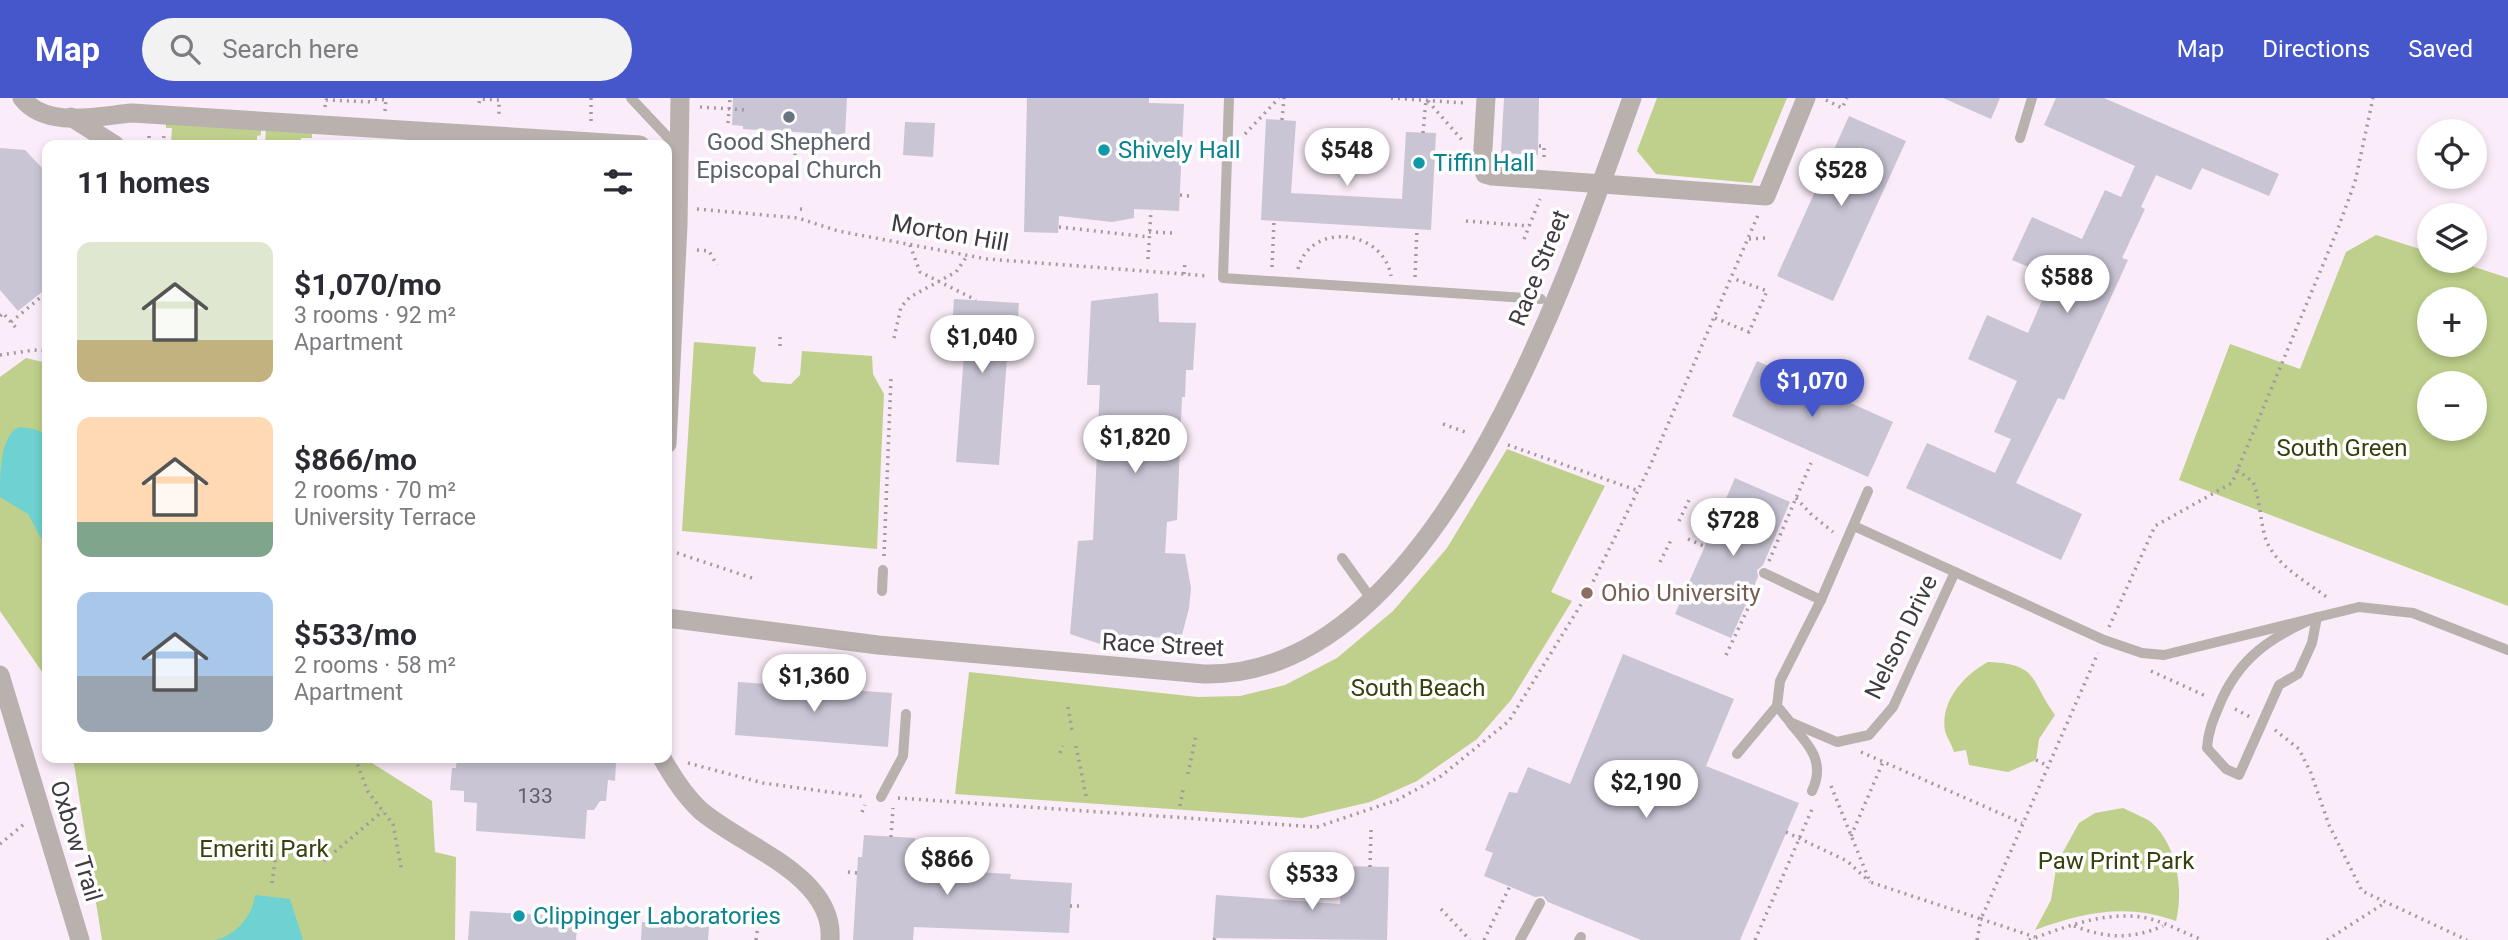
<!DOCTYPE html>
<html lang="en">
<head>
<meta charset="utf-8">
<style>
  body { margin:0; font-family:Roboto,sans-serif; background:#f2f2f3; color:#2b2b33; height:100vh; display:flex; flex-direction:column; font-size:26px; white-space:nowrap }
  * { box-sizing:border-box; margin:0 }
  p { font-size:23px; color:#7c7c81 }
  .icon { flex:none; width:38px; height:38px; fill:none; stroke:currentColor; stroke-width:2; stroke-linecap:round; stroke-linejoin:round }
  .map { position:relative; flex:1; overflow:hidden }
  .sheet { position:absolute; left:42px; top:42px; width:630px; height:623px; display:flex; flex-direction:column; background:#fff; border-radius:14px; box-shadow:0 4px 10px #0003 }
  .sheet>* { flex:none }
  .fabs { position:absolute; left:2417px; top:21px; display:grid; gap:14px }
  .fabs a { display:grid; place-items:center; width:70px; height:70px; border-radius:50%; background:#fff; box-shadow:0 4px 10px #0003; font-size:35px }
  .price { position:absolute; translate:-50% -60px; padding:0 16px; border-radius:24px; background:#fff; color:#222; font-size:23px; line-height:46px; filter:drop-shadow(0 2px 4px #0008) }
  .price::after { content:''; position:absolute; left:50%; top:42px; width:21px; height:16px; margin-left:-10px; background:inherit; clip-path:polygon(0 0,100% 0,50% 100%) }
  .price.current { background:#4557cb; color:#fff }
  ul { padding:0; list-style:none }
  li { display:flex; align-items:center; gap:21px; height:175px; padding:0 35px }
  li span { display:grid; place-items:center; flex:none; width:196px; height:140px; border-radius:14px; color:#555 }
  li>.icon { margin-inline-start:auto }
  span .icon { width:84px; height:84px; fill:#fffc; stroke-width:1 }
  li b { font-size:30px }
  h2 { display:flex; justify-content:space-between; align-items:center; height:84px; padding:0 35px; font-size:30px }
  header { display:flex; align-items:center; gap:42px; box-sizing:border-box; height:98px; padding:0 35px; background:#4557cb; color:#fff }
  header strong { font-size:33px }
  nav { display:flex; gap:38px; margin-inline-start:auto; font-size:24px }
  .search { width:490px; height:63px; background:#f2f2f3; display:flex; align-items:center; gap:18px; box-sizing:border-box; padding:0 24px; border-radius:38px; color:#7c7c81; font-size:26px }
  .map>svg:first-child { display:block }
</style>
</head>
<body>
<header>
<strong>Map</strong>
<div class="search"><svg class="icon" aria-label="search" viewBox="0 0 24 24"><circle cx="10" cy="10" r="6"/><path d="M15 15l6 6"/></svg>Search here</div>
<nav><a>Map</a><a>Directions</a><a>Saved</a></nav>
</header>
<div class="map">
<svg width="2508" height="842" viewBox="0 0 2508 842">
  <rect width="100%" height="100%" fill="#faecf8"/>
  <g fill="#bed08b" fill-rule="evenodd">
    <polygon points="1657,0 1787,0 1752,85 1656,76 1637,53"/>
    <polygon points="166,23 261,29 261,37 257,38 257,47 165,47 165,44 171,44 172,30 166,30"/>
    <polygon points="266,29 312,32 312,40 301,40 301,47 265,47"/>
    <path d="M2376,137L2429,154V163H2456L2508,180V508L2179,382L2230,246L2300,271L2346,154ZM2429,201H2474V247H2429ZM2429,285H2474V331H2429Z"/>
    <polygon points="694,244 756,249 753,275 762,284 791,286 800,277 802,253 872,258 873,276 884,296 877,451 682,433"/>
    <polygon points="26,260 47,265 47,581 0,513 0,279"/>
    <polygon points="1507,351 1605,388 1551,494 1572,503 1511,602 1477,641 1417,683 1370,704 1302,720 955,696 969,574 1198,599 1240,598 1285,587 1337,560 1393,513 1447,450"/>
    <path d="M1988,564C2040,566 2029,582 2055,617L2039,641L2036,662L2008,674L1969,667L1966,652L1954,654C1952,647 1947,640 1945,633C1940,603 1964,577 1988,564Z"/>
    <polygon points="73,660 364,660 432,703 435,754 456,759 455,842 102,842"/>
    <path d="M2123,710C2132,715 2145,719 2152,725C2177,747 2184,793 2176,823C2127,805 2083,814 2035,832L2051,802L2057,765L2079,725L2095,715Z"/>
  </g>
  <g fill="#6ed2d2">
    <path d="M19,329L34,331L47,337V451L28,416L0,399C0,375 0,338 19,329Z"/>
    <path d="M255,797L290,801L303,842H215C235,838 253,818 255,797Z"/>
  </g>
  <g fill="#c9c5d5">
    <polygon points="733,0 847,0 845,37 743,31 743,28 732,27"/>
    <polygon points="1027,0 1149,0 1149,5 1184,6 1179,113 1134,111 1134,120 1112,124 1059,118 1058,135 1024,134"/>
    <polygon points="1504,0 1539,0 1538,57 1501,55"/>
    <polygon points="1943,0 2000,0 1991,21"/>
    <polygon points="2056,0 2104,0 2279,76 2269,98 2202,70 2191,92 2156,77 2141,109 2145,111 2122,160 2128,162 2064,302 2058,300 2016,385 2082,416 2061,462 1906,390 1927,345 1995,375 2011,341 1994,334 2017,283 1968,261 1987,217 2028,235 2052,179 2012,162 2032,119 2082,141 2105,92 2121,99 2135,68 2044,27"/>
    <polygon points="1849,18 1906,43 1833,203 1777,178"/>
    <polygon points="1266,21 1296,23 1291,95 1402,101 1406,34 1436,35 1431,132 1261,122"/>
    <polygon points="905,24 935,25 933,59 903,57"/>
    <polygon points="0,50 25,52 46,74 47,190 18,213 0,192"/>
    <polygon points="1158,195 1159,224 1196,225 1193,272 1186,272 1185,299 1182,299 1177,422 1167,424 1165,455 1185,456 1191,490 1189,510 1181,541 1106,536 1103,547 1070,536 1078,443 1093,442 1100,287 1087,287 1091,203"/>
    <polygon points="954,201 1019,205 1016,247 1008,246 999,367 956,364 964,257 950,256"/>
    <polygon points="1757,263 1893,324 1868,379 1732,318"/>
    <polygon points="1735,380 1790,404 1763,467 1757,472 1758,479 1731,540 1675,516"/>
    <polygon points="1623,556 1734,601 1706,668 1799,705 1740,842 1641,842 1548,804 1543,798 1535,799 1484,778 1493,755 1485,752 1509,694 1517,695 1528,669 1570,686"/>
    <polygon points="738,584 892,595 888,649 735,637"/>
    <polygon points="457,660 606,660 606,664 616,665 615,683 608,682 606,703 600,703 594,712 587,712 585,741 476,733 477,705 464,704 464,693 450,692 452,670 456,670"/>
    <polygon points="864,737 915,740 914,762 919,763 918,771 1011,776 1010,781 1072,785 1069,835 914,829 913,842 853,842 858,759 862,759"/>
    <polygon points="1342,768 1389,769 1387,842 1213,840 1216,797 1340,806"/>
    <polygon points="470,813 578,819 576,842 468,842"/>
    <polygon points="642,824 709,829 708,842 641,842"/>
  </g>
  <g fill="none" stroke-linecap="round" stroke-linejoin="round">
    <g stroke="#a299a1" stroke-width="3.5" stroke-dasharray="2 5" stroke-linecap="butt">
      <polyline points="591,0 591,26"/>
      <polyline points="1391,0 1465,5"/>
      <polyline points="375,1 386,2"/>
      <polyline points="1826,2 1842,10 1847,0"/>
      <polyline points="1428,3 1462,42"/>
      <polyline points="479,5 480,1 499,2 499,20"/>
      <polyline points="325,9 326,2 375,4"/>
      <polyline points="700,9 747,12"/>
      <polyline points="385,13 386,0"/>
      <polyline points="1282,22 1284,0"/>
      <polyline points="728,25 730,0"/>
      <polyline points="1423,35 1426,2"/>
      <polyline points="1245,36 1279,0"/>
      <polyline points="149,47 149,35"/>
      <polyline points="163,47 164,36"/>
      <polyline points="1539,48 1544,48 1544,62"/>
      <polyline points="795,55 795,61"/>
      <polyline points="1180,97 1190,98"/>
      <polyline points="697,111 798,120 838,133 987,161 1209,178"/>
      <polyline points="800,111 807,112"/>
      <polyline points="1466,123 1529,128"/>
      <polyline points="1059,129 1149,139"/>
      <polyline points="1149,134 1174,135"/>
      <polyline points="1524,141 1540,101"/>
      <polyline points="1749,141 1765,140"/>
      <polyline points="910,147 920,174 976,202"/>
      <polyline points="697,152 709,153 717,167"/>
      <polyline points="1148,161 1151,112"/>
      <polyline points="1272,169 1274,123"/>
      <path d="M1298,171C1310,123 1383,131 1391,178"/>
      <polyline points="1184,176 1185,164"/>
      <polyline points="1415,179 1417,131"/>
      <polyline points="0,218 3,215 18,232"/>
      <polyline points="1715,220 1749,234 1767,193 1732,180"/>
      <polyline points="11,224 47,194"/>
      <polyline points="894,240 901,209 910,199 956,174 967,158"/>
      <polyline points="780,248 780,239"/>
      <polyline points="0,257 34,252 47,253"/>
      <polyline points="1443,326 1468,335"/>
      <polyline points="1508,347 1639,393"/>
      <path d="M2237,372L2253,384C2260,402 2260,420 2265,439C2273,466 2307,484 2328,500"/>
      <polyline points="1796,400 1811,416 1833,434"/>
      <polyline points="1679,423 1689,402"/>
      <polyline points="1688,441 1706,449"/>
      <polyline points="677,455 752,480"/>
      <polyline points="884,458 891,279"/>
      <polyline points="1769,463 1811,365"/>
      <polyline points="1660,464 1671,442"/>
      <polyline points="2109,529 2155,428 2232,385 2337,133 2355,84 2373,0"/>
      <polyline points="1726,557 1758,489"/>
      <polyline points="2151,573 2208,599"/>
      <polyline points="1068,609 1072,632"/>
      <polyline points="2235,611 2250,619"/>
      <polyline points="2275,632 2299,651 2311,675 2329,727 2362,793 2467,842"/>
      <polyline points="1076,648 1087,703"/>
      <polyline points="1861,654 2022,725"/>
      <polyline points="1060,655 1063,648"/>
      <polyline points="355,660 368,694 393,726 402,774"/>
      <polyline points="2036,662 2046,667"/>
      <polyline points="688,665 763,685 866,699"/>
      <polyline points="1188,676 1196,637"/>
      <polyline points="1831,688 1870,784 1981,821 2098,555"/>
      <polyline points="898,700 1317,729 1397,702 1441,678 1509,623 1585,500 1650,368 1758,117"/>
      <polyline points="1180,708 1183,692"/>
      <polyline points="862,714 865,707"/>
      <polyline points="1851,738 1883,664"/>
      <polyline points="891,739 893,710"/>
      <polyline points="0,746 24,726"/>
      <polyline points="324,763 383,713"/>
      <polyline points="1370,769 1371,732"/>
      <polyline points="848,774 857,775"/>
      <polyline points="272,785 276,756"/>
      <polyline points="1070,808 1082,808"/>
      <polyline points="1441,811 1470,842"/>
      <path d="M2074,828C2106,840 2130,842 2163,828"/>
      <polyline points="756,842 758,827"/>
      <polyline points="1214,842 1215,840"/>
      <polyline points="1484,842 1510,788"/>
      <polyline points="1755,842 1813,709"/>
      <polyline points="1977,842 1981,821 2035,839"/>
      <path d="M2029,842C2065,829 2102,814 2141,819C2162,822 2183,835 2203,842"/>
      <polyline points="2327,842 2383,806"/>
    </g>
    <g stroke="#b9b1ae" stroke-width="10">
      <polyline points="631,0 677,49"/>
      <polyline points="1229,0 1223,180 1541,201"/>
      <polyline points="2020,40 2032,0"/>
      <polyline points="1868,393 1821,502 1780,583 1777,608 1790,624 1837,644 1869,637 1893,609 1955,474"/>
      <polyline points="1854,428 2104,542 2142,555 2164,557 2359,509 2413,515 2508,552"/>
      <polyline points="1342,460 1372,502"/>
      <polyline points="1764,475 1821,502"/>
      <polyline points="882,493 883,472"/>
      <path d="M2317,519L2312,545L2298,576L2279,587L2239,677L2226,671L2207,650C2208,634 2213,622 2219,608C2238,560 2272,538 2317,519Z"/>
      <path d="M1791,626C1809,647 1826,664 1812,693"/>
      <polyline points="1737,656 1777,608"/>
      <polyline points="881,699 903,658 906,616"/>
      <polyline points="1520,842 1540,805"/>
      <polyline points="1579,842 1581,839"/>
    </g>
    <g stroke="#b9b1ae" stroke-width="19">
      <polyline points="1486,0 1482,67 1485,76 1492,78 1766,98 1806,0"/>
      <path d="M667,520L878,547L1204,576C1435,581 1568,177 1632,0"/>
      <polyline points="0,577 80,842"/>
    </g>
    <g stroke="#b9b1ae" stroke-width="19">
      <path d="M22,0C46,31 97,18 132,15L640,47"/>
      <polyline points="71,19 115,47"/>
      <polyline points="667,346 678,127 680,0"/>
      <path d="M662,660C672,678 684,697 700,712C741,748 835,777 830,842"/>
    </g>
    <polyline stroke="#a299a1" stroke-width="3.5" stroke-dasharray="2 5" stroke-linecap="butt" points="1786,734 1847,763 1870,784"/>
  </g>
  <circle fill="#6b7280" stroke="#fefefe" stroke-width="2.5" cx="789" cy="19" r="7"/>
  <g fill="#0f9aa8" stroke="#fefefe" stroke-width="2.5">
    <circle cx="1104" cy="52" r="7"/>
    <circle cx="1419" cy="65" r="7"/>
    <circle cx="519" cy="818" r="7"/>
  </g>
  <circle fill="#8d6e63" stroke="#fefefe" stroke-width="2.5" cx="1587" cy="495" r="7"/>
  <g text-anchor="middle" stroke-width="7" stroke-linejoin="round" paint-order="stroke">
    <g font-size="21" fill="#625e65">
      <text x="535" y="705">133</text>
    </g>
    <g font-size="24" fill="#5b616d" stroke="#fefefe">
      <text x="789" y="52">Good Shepherd<tspan x="789" dy="28">Episcopal Church</tspan></text>
    </g>
    <g font-size="24" fill="#0d838f" stroke="#fefefe" text-anchor="start">
      <text x="1118" y="60">Shively Hall</text>
      <text x="1433" y="73">Tiffin Hall</text>
      <text x="533" y="826">Clippinger Laboratories</text>
    </g>
    <g font-size="24" fill="#403b40" stroke="#fefefe">
      <text transform="translate(950 135) rotate(10)" y="8">Morton Hill</text>
      <text transform="translate(1539 170) rotate(-68)" y="8">Race Street</text>
      <text transform="translate(1901 539) rotate(-64)" y="8">Nelson Drive</text>
      <text transform="translate(1163 547) rotate(3)" y="8">Race Street</text>
      <text transform="translate(76 743) rotate(73)" y="8">Oxbow Trail</text>
    </g>
    <g font-size="24" fill="#37410d" stroke="#fefefe">
      <text x="2342" y="358">South Green</text>
      <text x="1418" y="598">South Beach</text>
      <text x="264" y="759">Emeriti Park</text>
      <text x="2116" y="771">Paw Print Park</text>
    </g>
    <g font-size="24" fill="#785e54" stroke="#fefefe" text-anchor="start">
      <text x="1601" y="503">Ohio University</text>
    </g>
  </g>
</svg>
<div class="fabs">
<a><svg class="icon" aria-label="locate" viewBox="0 0 24 24"><circle cx="12" cy="12" r="6"/><path d="M12 2v4M12 18v4M2 12h4M18 12h4"/></svg></a>
<a><svg class="icon" aria-label="layers" viewBox="0 0 24 24"><path d="M12 4l9 5-9 5-9-5zM3 14l9 5 9-5"/></svg></a>
<a>+</a>
<a>−</a>
</div>
<b class="price" style="left:1347px;top:90px">$548</b>
<b class="price" style="left:1841px;top:110px">$528</b>
<b class="price" style="left:2067px;top:217px">$588</b>
<b class="price" style="left:982px;top:277px">$1,040</b>
<b class="price current" style="left:1812px;top:321px">$1,070</b>
<b class="price" style="left:1135px;top:377px">$1,820</b>
<b class="price" style="left:1733px;top:460px">$728</b>
<b class="price" style="left:814px;top:616px">$1,360</b>
<b class="price" style="left:1646px;top:722px">$2,190</b>
<b class="price" style="left:947px;top:799px">$866</b>
<b class="price" style="left:1312px;top:814px">$533</b>
<section class="sheet">
<h2>11 homes<svg class="icon" aria-label="filters" viewBox="0 0 24 24"><path d="M4 7h16M4 17h16"/><circle cx="9" cy="7" r="2"/><circle cx="15" cy="17" r="2"/></svg></h2>
<ul>
<li><span style="background:linear-gradient(#dfe7d0 70%,#c2b280 0)"><svg class="icon" aria-label="home" viewBox="0 0 24 24"><path d="M3 11l9-7 9 7M6 9v11h12V9"/></svg></span><div><b>$1,070/mo</b><p>3 rooms · 92 m²</p><p>Apartment</p></div></li>
<li><span style="background:linear-gradient(#ffd9b3 75%,#7fa58c 0)"><svg class="icon" aria-label="home" viewBox="0 0 24 24"><path d="M3 11l9-7 9 7M6 9v11h12V9"/></svg></span><div><b>$866/mo</b><p>2 rooms · 70 m²</p><p>University Terrace</p></div></li>
<li><span style="background:linear-gradient(#a9c7e8 60%,#9aa5b1 0)"><svg class="icon" aria-label="home" viewBox="0 0 24 24"><path d="M3 11l9-7 9 7M6 9v11h12V9"/></svg></span><div><b>$533/mo</b><p>2 rooms · 58 m²</p><p>Apartment</p></div></li>
</ul>
</section>
</div>
</body>
</html>
